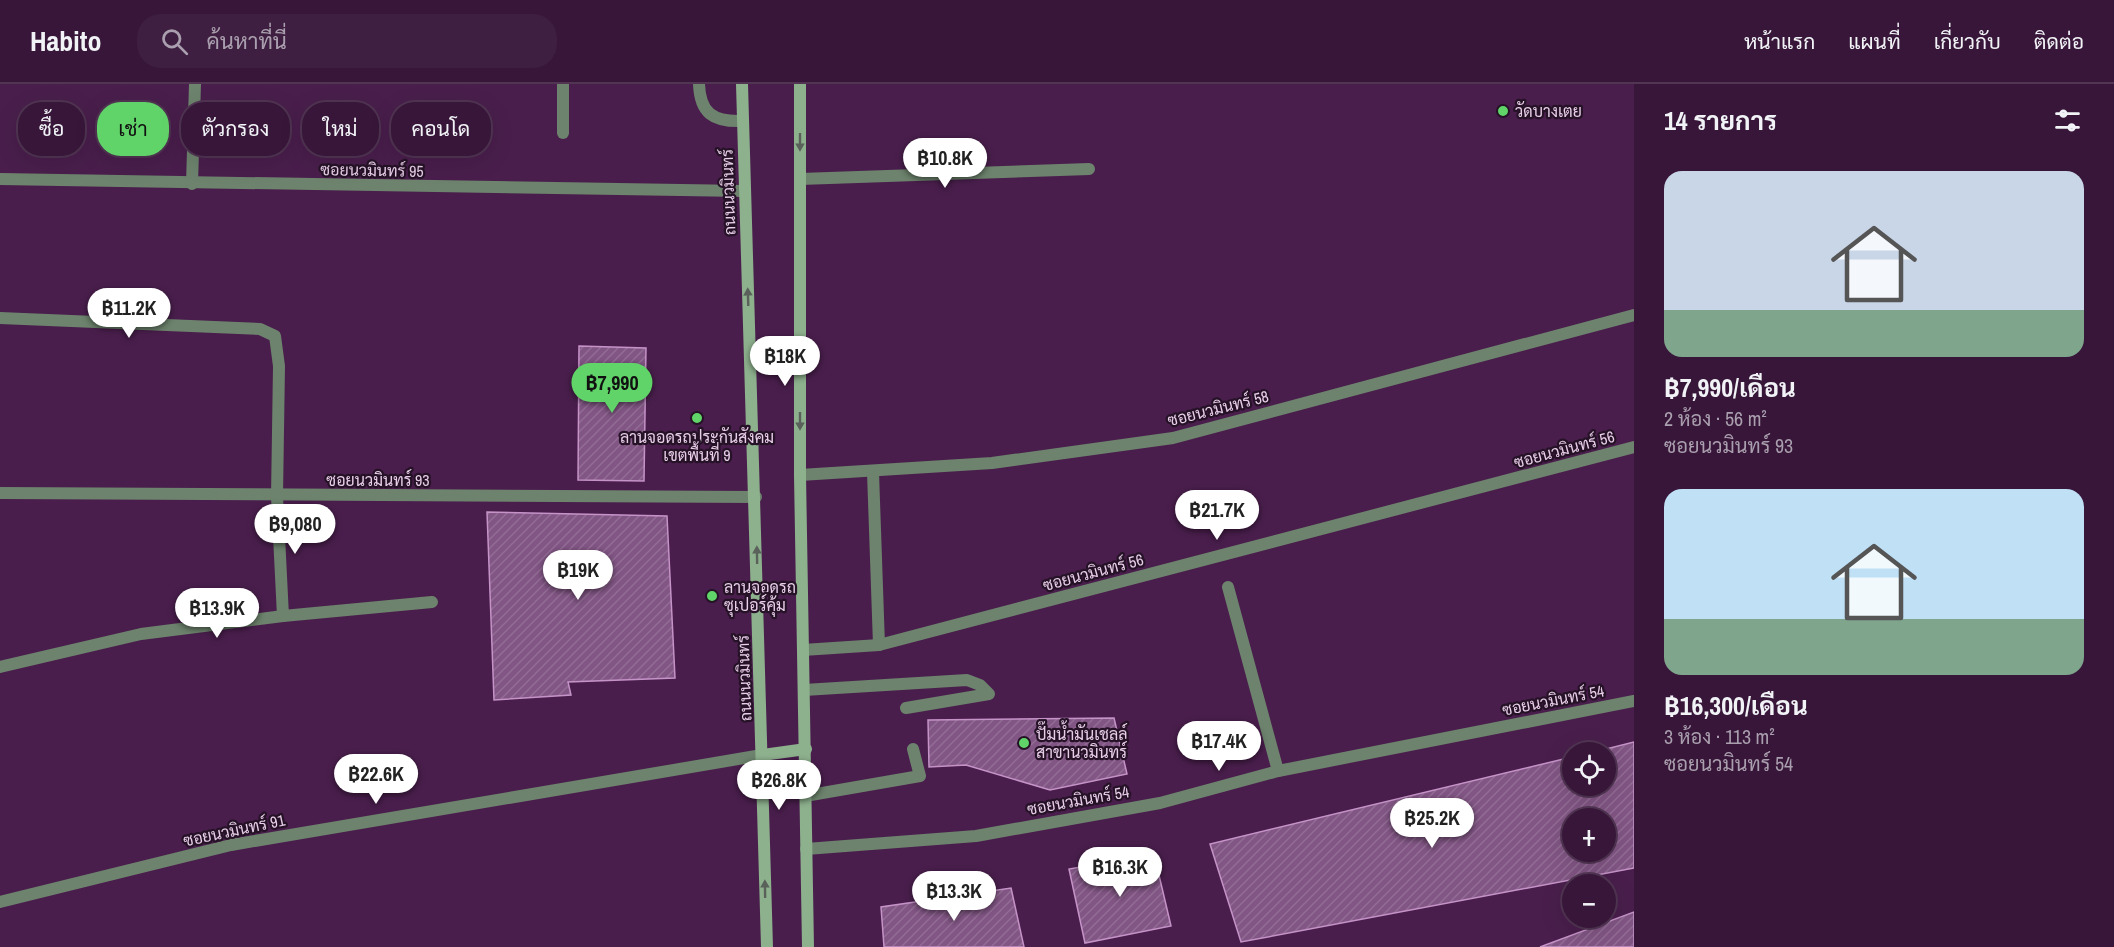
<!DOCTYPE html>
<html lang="th">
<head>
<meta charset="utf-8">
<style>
  body { margin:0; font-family:"Archivo Narrow",Sarabun,sans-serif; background:#3e1f41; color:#f1f3f6; height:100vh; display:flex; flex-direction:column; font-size:22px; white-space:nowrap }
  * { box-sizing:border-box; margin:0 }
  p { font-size:20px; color:#aa9fae }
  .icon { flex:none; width:33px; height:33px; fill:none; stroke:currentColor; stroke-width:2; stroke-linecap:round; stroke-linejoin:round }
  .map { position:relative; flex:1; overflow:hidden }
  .sheet { display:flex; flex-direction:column; background:#371639; width:480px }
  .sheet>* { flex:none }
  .guide { position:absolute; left:18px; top:18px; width:570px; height:54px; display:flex; gap:12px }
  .tools { position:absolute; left:1562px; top:658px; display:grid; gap:12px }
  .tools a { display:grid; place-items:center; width:54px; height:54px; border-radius:50%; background:#371639; box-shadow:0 6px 24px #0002,0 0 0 2px #513553; font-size:30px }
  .price { position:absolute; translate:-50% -51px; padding:0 14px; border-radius:21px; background:#fff; color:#222; font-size:20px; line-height:39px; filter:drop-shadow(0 2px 3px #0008) }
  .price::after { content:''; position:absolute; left:50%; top:36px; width:18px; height:14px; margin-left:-9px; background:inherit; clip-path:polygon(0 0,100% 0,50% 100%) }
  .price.selected { background:#61d469; color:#111 }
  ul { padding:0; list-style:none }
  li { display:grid; align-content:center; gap:12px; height:318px; padding:0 30px }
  li span { display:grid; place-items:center; height:186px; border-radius:18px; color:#555 }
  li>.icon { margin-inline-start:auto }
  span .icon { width:108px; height:108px; fill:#fffc; stroke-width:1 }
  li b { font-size:26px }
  h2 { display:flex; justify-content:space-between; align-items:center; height:72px; padding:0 30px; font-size:26px }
  .pill { padding:0 21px; border-radius:24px; background:#371639; box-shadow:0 6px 24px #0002,0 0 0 2px #513553; font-size:21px; line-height:54px }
  .pill.selected { background:#61d469; color:#111 }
  header { display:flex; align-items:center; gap:36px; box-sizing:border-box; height:84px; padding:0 30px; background:#371639; border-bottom:2px solid #513553 }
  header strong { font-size:28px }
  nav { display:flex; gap:33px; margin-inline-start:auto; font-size:21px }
  .search { width:420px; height:54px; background:#3e1f41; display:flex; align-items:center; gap:15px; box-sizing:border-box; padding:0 21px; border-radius:24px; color:#aa9fae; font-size:22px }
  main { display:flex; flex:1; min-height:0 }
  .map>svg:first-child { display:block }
</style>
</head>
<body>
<header>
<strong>Habito</strong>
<div class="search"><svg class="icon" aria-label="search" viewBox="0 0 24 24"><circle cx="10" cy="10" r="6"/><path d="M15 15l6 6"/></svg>ค้นหาที่นี่</div>
<nav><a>หน้าแรก</a><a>แผนที่</a><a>เกี่ยวกับ</a><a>ติดต่อ</a></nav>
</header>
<main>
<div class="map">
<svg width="1634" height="863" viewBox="0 0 1634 863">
  <defs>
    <pattern id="building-hatch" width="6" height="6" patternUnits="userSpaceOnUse" patternTransform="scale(1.5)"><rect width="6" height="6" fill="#815584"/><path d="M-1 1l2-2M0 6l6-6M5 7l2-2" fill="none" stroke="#936c95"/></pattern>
  </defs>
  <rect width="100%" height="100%" fill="#491e4c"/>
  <g fill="url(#building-hatch)" stroke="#c593c8" stroke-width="1.5" fill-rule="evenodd">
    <polygon points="579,262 646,264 644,397 578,396"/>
    <polygon points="487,428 667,432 675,594 568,598 571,611 494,616"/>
    <polygon points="1114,634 1127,690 1050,706 966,681 929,683 928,636"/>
    <path d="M1634,658V784L1241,858L1210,760L1572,673V702H1605V669H1590ZM1572,735H1605V768H1572Z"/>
    <polygon points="1154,770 1171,842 1085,859 1069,785"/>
    <polygon points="1011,804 1024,863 884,863 881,823"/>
    <polygon points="1634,828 1634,863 1540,863"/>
  </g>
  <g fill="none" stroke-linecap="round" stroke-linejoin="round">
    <g stroke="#6d836d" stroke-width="12">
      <path d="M699,0C700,29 713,38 742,37"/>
      <polyline points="873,388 879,561"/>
      <polyline points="1228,503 1278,687"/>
      <polyline points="804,606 967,596 980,601 989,610 906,624"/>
      <polyline points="805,712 920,692 913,665"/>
    </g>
    <g stroke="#6d836d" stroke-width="12">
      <polyline points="563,49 563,0"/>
      <polyline points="0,95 744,107"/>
      <polyline points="800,95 1089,85"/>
      <polyline points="192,100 195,0"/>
      <polyline points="0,234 260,245 275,252 279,282 277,412 283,532"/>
      <polyline points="800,391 992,379 1173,354 1634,231"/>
      <polyline points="0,409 756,413"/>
      <polyline points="803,566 879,561 1634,363"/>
      <polyline points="0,583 141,550 283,532 432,518"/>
      <polyline points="806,765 976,752 1160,719 1278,687 1634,617"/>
      <polyline points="0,818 231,761 762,671"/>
    </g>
    <g stroke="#8db08d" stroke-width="12">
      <polyline points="742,0 767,863"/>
      <polyline points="800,0 800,391 808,863"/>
      <polyline points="762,671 806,665"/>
    </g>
  </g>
  <defs><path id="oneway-solid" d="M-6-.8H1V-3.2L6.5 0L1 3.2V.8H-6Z" transform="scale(1.5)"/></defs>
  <g fill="#59615a">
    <use href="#oneway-solid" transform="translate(800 58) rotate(90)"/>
    <use href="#oneway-solid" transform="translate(748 213) rotate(-92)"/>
    <use href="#oneway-solid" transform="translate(800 337) rotate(90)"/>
    <use href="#oneway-solid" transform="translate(757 471) rotate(-91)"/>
    <use href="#oneway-solid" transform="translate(765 805) rotate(-91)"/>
  </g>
  <g fill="#61d469" stroke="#251226" stroke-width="2">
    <circle cx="1503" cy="27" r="6"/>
    <circle cx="697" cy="334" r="6"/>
    <circle cx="712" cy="512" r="6"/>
    <circle cx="1024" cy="659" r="6"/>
  </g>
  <g text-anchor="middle" stroke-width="4.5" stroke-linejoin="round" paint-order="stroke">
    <g font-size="16" fill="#e8cee9" stroke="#251226" text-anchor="start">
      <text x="1515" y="33">วัดบางเตย</text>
      <text x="697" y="359" text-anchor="middle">ลานจอดรถประกันสังคม<tspan x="697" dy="18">เขตพื้นที่ 9</tspan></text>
      <text x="724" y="509">ลานจอดรถ<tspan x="724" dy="18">ซุเปอร์คุ้ม</tspan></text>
      <text x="1036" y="656">ปั๊มน้ำมันเชลล์<tspan x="1036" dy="18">สาขานวมินทร์</tspan></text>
    </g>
    <g font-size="16" fill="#e8cee9" stroke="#251226">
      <text transform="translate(372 86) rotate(1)" y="6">ซอยนวมินทร์ 95</text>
      <text transform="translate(728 108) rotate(-92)" y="6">ถนนนวมินทร์</text>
      <text transform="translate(1218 324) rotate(-14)" y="6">ซอยนวมินทร์ 58</text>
      <text transform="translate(1564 365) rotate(-15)" y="6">ซอยนวมินทร์ 56</text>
      <text x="378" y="402">ซอยนวมินทร์ 93</text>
      <text transform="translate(1093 488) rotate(-15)" y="6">ซอยนวมินทร์ 56</text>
      <text transform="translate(744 594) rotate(-92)" y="6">ถนนนวมินทร์</text>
      <text transform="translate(1553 616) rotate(-11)" y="6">ซอยนวมินทร์ 54</text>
      <text transform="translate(1078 716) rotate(-10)" y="6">ซอยนวมินทร์ 54</text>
      <text transform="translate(234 746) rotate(-12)" y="6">ซอยนวมินทร์ 91</text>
    </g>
  </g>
</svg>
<div class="tools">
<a><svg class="icon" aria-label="locate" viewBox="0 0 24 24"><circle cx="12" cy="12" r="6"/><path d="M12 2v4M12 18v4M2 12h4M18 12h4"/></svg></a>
<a>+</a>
<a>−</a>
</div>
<b class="price" style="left:945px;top:105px">฿10.8K</b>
<b class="price" style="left:129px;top:255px">฿11.2K</b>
<b class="price" style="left:785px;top:303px">฿18K</b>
<b class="price selected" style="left:612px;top:330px">฿7,990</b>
<b class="price" style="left:1217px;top:457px">฿21.7K</b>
<b class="price" style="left:295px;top:471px">฿9,080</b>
<b class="price" style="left:578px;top:517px">฿19K</b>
<b class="price" style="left:217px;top:555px">฿13.9K</b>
<b class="price" style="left:1219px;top:688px">฿17.4K</b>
<b class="price" style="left:376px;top:721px">฿22.6K</b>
<b class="price" style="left:779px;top:727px">฿26.8K</b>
<b class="price" style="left:1432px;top:765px">฿25.2K</b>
<b class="price" style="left:1120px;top:814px">฿16.3K</b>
<b class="price" style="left:954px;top:838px">฿13.3K</b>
<div class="guide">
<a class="pill">ซื้อ</a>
<a class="pill selected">เช่า</a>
<a class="pill">ตัวกรอง</a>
<a class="pill">ใหม่</a>
<a class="pill">คอนโด</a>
</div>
</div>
<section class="sheet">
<h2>14 รายการ<svg class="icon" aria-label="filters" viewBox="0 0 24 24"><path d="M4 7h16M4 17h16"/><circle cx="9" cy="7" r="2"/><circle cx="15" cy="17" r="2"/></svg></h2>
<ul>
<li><span style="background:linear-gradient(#c9d6e8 75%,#7fa58c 0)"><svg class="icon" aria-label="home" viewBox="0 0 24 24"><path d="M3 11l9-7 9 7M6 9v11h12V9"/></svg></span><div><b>฿7,990/เดือน</b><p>2 ห้อง · 56 m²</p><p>ซอยนวมินทร์ 93</p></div></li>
<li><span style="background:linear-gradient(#bfe0f5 70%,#7fa58c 0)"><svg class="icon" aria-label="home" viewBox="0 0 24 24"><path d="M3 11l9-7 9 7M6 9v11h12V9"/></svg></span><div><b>฿16,300/เดือน</b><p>3 ห้อง · 113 m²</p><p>ซอยนวมินทร์ 54</p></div></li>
</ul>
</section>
</main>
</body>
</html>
